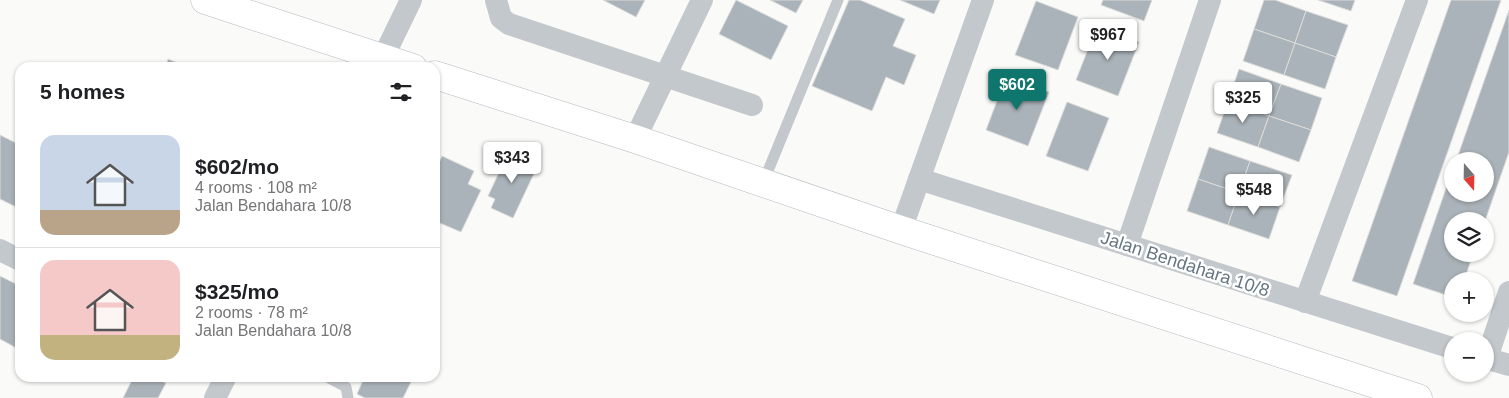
<!DOCTYPE html>
<html lang="en">
<head>
<meta charset="utf-8">
<style>
  body { margin:0; font-family:Helvetica,sans-serif; background:#f2f2f2; color:#202124; height:100vh; display:flex; flex-direction:column; font-size:19px; white-space:nowrap }
  * { box-sizing:border-box; margin:0 }
  p { font-size:16px; color:#757577 }
  .icon { flex:none; width:28px; height:28px; fill:none; stroke:currentColor; stroke-width:2; stroke-linecap:round; stroke-linejoin:round }
  .map { position:relative; flex:1; overflow:hidden }
  .drawer { position:absolute; left:15px; top:62px; width:425px; height:320px; display:flex; flex-direction:column; background:#fff; border-radius:15px; box-shadow:0 1px 4px #0004 }
  .drawer>* { flex:none }
  .needle { width:32px; rotate:160deg }
  .tools { position:absolute; left:1444px; top:152px; display:grid; gap:10px }
  .tools a { display:grid; place-items:center; width:50px; height:50px; border-radius:50%; background:#fff; box-shadow:0 1px 4px #0004; font-size:25px }
  .price { position:absolute; translate:-50% -42px; padding:0 11px; border-radius:5px; background:#fff; color:#222; font-size:16px; line-height:32px; filter:drop-shadow(0 1px 2px #0008) }
  .price::after { content:''; position:absolute; left:50%; top:30px; width:15px; height:11px; margin-left:-8px; background:inherit; clip-path:polygon(0 0,100% 0,50% 100%) }
  .price.active { background:#0f766e; color:#fff }
  ul { padding:0; list-style:none }
  li { display:flex; align-items:center; gap:15px; height:125px; padding:0 25px }
  li+li { border-top:1px solid #e0e0e0 }
  li span { display:grid; place-items:center; flex:none; width:140px; height:100px; border-radius:15px; color:#555 }
  li>.icon { margin-inline-start:auto }
  span .icon { width:60px; height:60px; fill:#fffc; stroke-width:1 }
  li b { font-size:21px }
  h2 { display:flex; justify-content:space-between; align-items:center; height:60px; padding:0 25px; font-size:21px }
  .map>svg:first-child { display:block }
</style>
</head>
<body>
<div class="map">
<svg width="1509" height="398" viewBox="0 0 1509 398">
  <rect width="100%" height="100%" fill="#fafaf8"/>
  <g fill="#aab3b9" stroke="#dcdcda">
    <polygon points="603,0 645,0 636,17"/>
    <polygon points="736,0 788,26 771,60 719,34"/>
    <polygon points="770,0 803,0 796,13"/>
    <polygon points="849,0 860,0 905,19 893,46 916,55 904,85 886,77 872,111 812,86"/>
    <polygon points="900,0 940,0 934,14"/>
    <polygon points="1103,0 1152,0 1144,21 1101,5"/>
    <polygon points="1264,0 1275,0 1306,11 1295,43 1254,29"/>
    <polygon points="1318,0 1355,0 1351,11"/>
    <polygon points="1451,0 1501,0 1397,296 1352,281"/>
    <polygon points="1036,1 1078,17 1058,70 1015,55"/>
    <polygon points="1509,10 1509,152 1485,221 1452,221 1452,254 1473,254 1464,281 1452,281 1452,297 1413,284 1452,171 1452,194 1485,194 1485,161 1456,161"/>
    <polygon points="1306,11 1348,25 1336,57 1295,43"/>
    <polygon points="1097,26 1139,42 1118,96 1076,80"/>
    <polygon points="1254,29 1295,43 1284,75 1243,61"/>
    <polygon points="1295,43 1336,57 1325,89 1284,75"/>
    <polygon points="168,59 190,68 165,68"/>
    <polygon points="1239,69 1281,84 1269,116 1228,101"/>
    <polygon points="1006,77 1049,92 1028,146 986,130"/>
    <polygon points="1281,84 1322,98 1311,130 1269,116"/>
    <polygon points="1228,101 1269,116 1258,147 1217,133"/>
    <polygon points="1067,102 1109,118 1088,171 1046,156"/>
    <polygon points="1269,116 1311,130 1299,162 1258,147"/>
    <polygon points="0,135 20,145 20,209 0,199"/>
    <polygon points="1209,147 1250,161 1239,193 1198,179"/>
    <polygon points="509,151 538,165 513,218 491,208 495,199 488,196"/>
    <polygon points="442,156 474,171 468,184 481,190 461,232 435,221 435,172"/>
    <polygon points="1250,161 1292,175 1280,207 1239,193"/>
    <polygon points="1198,179 1239,193 1228,225 1187,211"/>
    <polygon points="1239,193 1280,207 1269,239 1228,225"/>
    <polygon points="0,276 20,286 20,350 0,339"/>
    <polygon points="133,378 155,378 166,383 158,398 123,398"/>
    <polygon points="364,378 413,378 403,398 365,398 357,394"/>
  </g>
  <g fill="none" stroke-linecap="round" stroke-linejoin="round">
    <g stroke="#b3babf" stroke-width="29">
      <g id="secondary">
        <polyline points="205,0 413,68"/>
        <polyline points="435,75 635,139 901,230 1418,398"/>
      </g>
    </g>
    <g stroke="#c3c8cc" stroke-width="11">
      <polyline points="763,183 838,0"/>
      <polyline points="329,378 346,387 348,398"/>
    </g>
    <g stroke="#c3c8cc" stroke-width="22">
      <polyline points="496,0 501,18 509,24 752,105"/>
      <polyline points="378,68 411,0"/>
      <polyline points="635,139 702,0"/>
      <polyline points="919,179 1452,348"/>
      <polyline points="901,230 983,0"/>
      <polyline points="1127,245 1210,0"/>
      <polyline points="0,250 20,260"/>
      <polyline points="1305,302 1417,0"/>
      <polyline points="1485,358 1509,365"/>
      <polyline points="1487,358 1509,292"/>
      <polyline points="215,398 225,378"/>
    </g>
    <use href="#secondary" stroke="#fff" stroke-width="28"/>
  </g>
  <g text-anchor="middle" stroke-width="5" stroke-linejoin="round" paint-order="stroke">
    <g font-size="18" fill="#657683" stroke="#fff">
      <text transform="translate(1185 264) rotate(18)" y="6">Jalan Bendahara 10/8</text>
    </g>
  </g>
</svg>
<div class="tools">
<a><svg class="needle" viewBox="-14 -14 28 28"><path d="M0-13l5 13h-10z" fill="#e53935"/><path d="M0 13l5-13h-10z" fill="#757577"/></svg></a>
<a><svg class="icon" aria-label="layers" viewBox="0 0 24 24"><path d="M12 4l9 5-9 5-9-5zM3 14l9 5 9-5"/></svg></a>
<a>+</a>
<a>−</a>
</div>
<b class="price" style="left:1108px;top:61px">$967</b>
<b class="price active" style="left:1017px;top:111px">$602</b>
<b class="price" style="left:1243px;top:124px">$325</b>
<b class="price" style="left:512px;top:184px">$343</b>
<b class="price" style="left:1254px;top:216px">$548</b>
<section class="drawer">
<h2>5 homes<svg class="icon" aria-label="filters" viewBox="0 0 24 24"><path d="M4 7h16M4 17h16"/><circle cx="9" cy="7" r="2"/><circle cx="15" cy="17" r="2"/></svg></h2>
<ul>
<li><span style="background:linear-gradient(#c9d6e8 75%,#b9a48a 0)"><svg class="icon" aria-label="home" viewBox="0 0 24 24"><path d="M3 11l9-7 9 7M6 9v11h12V9"/></svg></span><div><b>$602/mo</b><p>4 rooms · 108 m²</p><p>Jalan Bendahara 10/8</p></div></li>
<li><span style="background:linear-gradient(#f6c9c9 75%,#c2b280 0)"><svg class="icon" aria-label="home" viewBox="0 0 24 24"><path d="M3 11l9-7 9 7M6 9v11h12V9"/></svg></span><div><b>$325/mo</b><p>2 rooms · 78 m²</p><p>Jalan Bendahara 10/8</p></div></li>
</ul>
</section>
</div>
</body>
</html>
